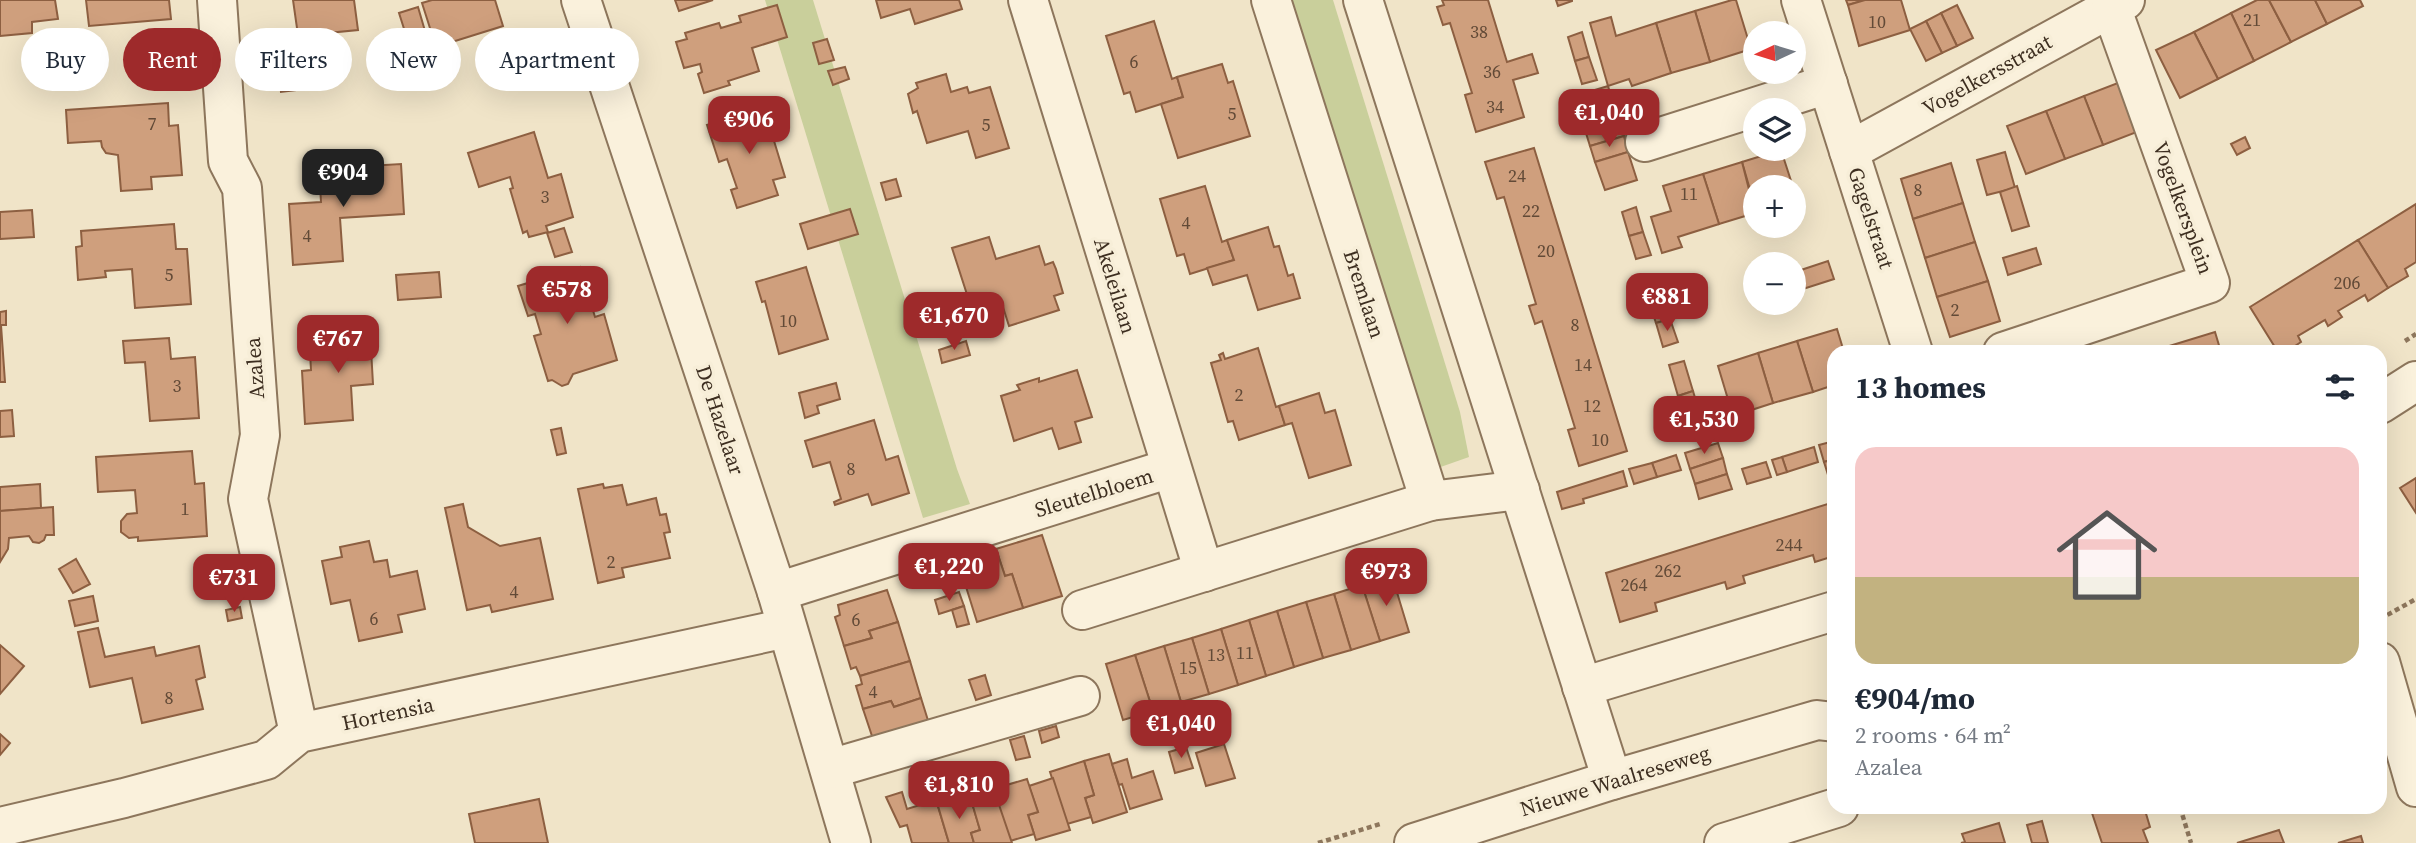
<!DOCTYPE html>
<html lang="en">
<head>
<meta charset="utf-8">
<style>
  body { margin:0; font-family:"Source Serif 4",serif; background:#f6f6f7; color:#1f2937; height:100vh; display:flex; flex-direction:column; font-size:26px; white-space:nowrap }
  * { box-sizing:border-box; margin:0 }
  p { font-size:23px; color:#747a83 }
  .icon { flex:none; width:38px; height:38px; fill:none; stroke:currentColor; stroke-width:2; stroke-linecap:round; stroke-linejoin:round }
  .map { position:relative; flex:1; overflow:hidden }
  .sheet { position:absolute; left:1827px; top:345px; width:560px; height:469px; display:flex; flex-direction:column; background:#fff; border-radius:21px; box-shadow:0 7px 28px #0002 }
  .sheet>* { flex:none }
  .banner { position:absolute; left:21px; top:28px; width:665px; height:63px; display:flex; gap:14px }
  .needle { width:46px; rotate:266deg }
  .tools { position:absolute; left:1743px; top:21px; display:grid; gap:14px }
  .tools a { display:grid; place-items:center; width:63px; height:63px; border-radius:50%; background:#fff; box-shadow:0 7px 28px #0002; font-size:35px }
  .price { position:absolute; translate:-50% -60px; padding:0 16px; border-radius:14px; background:#9e2a2b; color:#fff; font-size:23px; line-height:46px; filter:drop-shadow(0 2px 4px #0008) }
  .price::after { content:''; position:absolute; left:50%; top:42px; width:21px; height:16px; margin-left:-10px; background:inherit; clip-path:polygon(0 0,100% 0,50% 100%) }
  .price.selected { background:#222; color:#fff }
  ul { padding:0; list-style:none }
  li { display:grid; align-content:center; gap:14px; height:371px; padding:0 28px }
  li span { display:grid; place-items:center; height:217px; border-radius:21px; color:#555 }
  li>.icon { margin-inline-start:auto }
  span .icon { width:126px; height:126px; fill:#fffc; stroke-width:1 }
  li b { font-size:30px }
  h2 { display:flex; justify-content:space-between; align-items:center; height:84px; padding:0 28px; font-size:30px }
  .chip { padding:0 24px; border-radius:32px; background:#fff; box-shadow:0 7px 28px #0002; font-size:24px; line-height:63px }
  .chip.selected { background:#9e2a2b; color:#fff }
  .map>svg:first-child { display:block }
</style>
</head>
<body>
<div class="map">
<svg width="2416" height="843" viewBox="0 0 2416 843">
  <rect width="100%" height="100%" fill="#f0e4c8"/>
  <g fill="#c9cf9b">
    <polygon points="765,0 813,0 957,469 970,504 923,518"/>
    <polygon points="1285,0 1333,0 1460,412 1469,457 1435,469"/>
  </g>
  <g fill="#cf9f7d" stroke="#8d5f41" stroke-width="2">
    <polygon points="0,0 55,0 58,19 32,22 32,33 0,36"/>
    <polygon points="86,0 169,0 171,19 89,26"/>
    <polygon points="293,0 354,0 358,30 328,33 329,41 320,51 316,52 320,79 305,81 306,89 281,92 274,37 298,35"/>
    <polygon points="432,0 495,0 503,26 436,47 422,3"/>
    <polygon points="675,0 713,0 679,11"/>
    <polygon points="876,0 959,0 962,9 915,24 910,9 881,18"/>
    <polygon points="1442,0 1488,0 1507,62 1532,54 1538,73 1513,80 1524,117 1476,132 1465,95 1472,93 1450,23 1443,25 1437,7 1444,5"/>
    <polygon points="1556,0 1572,0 1572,1 1558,6"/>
    <polygon points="1732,0 1736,0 1751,49 1710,62 1695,11"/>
    <polygon points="1846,0 1865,0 1848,5"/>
    <polygon points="1865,0 1901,0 1910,30 1859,46 1848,5"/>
    <polygon points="2257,0 2269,0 2291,42 2254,61 2231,13"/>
    <polygon points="2269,0 2315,0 2327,24 2291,42"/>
    <polygon points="2315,0 2360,0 2363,6 2327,24"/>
    <polygon points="777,5 787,37 752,48 759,71 728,81 730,85 704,93 698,74 702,72 700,64 684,68 676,42 687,39 685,33 719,23 721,28 741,22 739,16"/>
    <polygon points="1957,5 1973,38 1957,46 1941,13"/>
    <polygon points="418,7 430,48 412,54 399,13"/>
    <polygon points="1695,11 1710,62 1671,73 1656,23"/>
    <polygon points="1941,13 1957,46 1942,53 1926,21"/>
    <polygon points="2231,13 2254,61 2218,79 2194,32"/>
    <polygon points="1611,17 1616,36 1656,23 1671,73 1632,86 1629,79 1608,86 1590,23"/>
    <polygon points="1154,21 1172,79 1177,77 1183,97 1136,112 1130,92 1124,94 1106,36"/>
    <polygon points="1926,21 1942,53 1926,61 1910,29"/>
    <polygon points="1582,32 1589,57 1575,61 1568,37"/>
    <polygon points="2194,32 2218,79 2180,98 2156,50"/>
    <polygon points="827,39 834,60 819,64 813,43"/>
    <polygon points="1589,57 1597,80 1582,84 1575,61"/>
    <polygon points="1222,64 1228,83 1233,81 1250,136 1178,158 1161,104 1183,97 1177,77"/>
    <polygon points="845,67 849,79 833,85 828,71"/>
    <polygon points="946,74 951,92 967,87 969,93 990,87 1009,148 976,158 968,131 927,143 917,111 913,113 908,94 918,88 916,83"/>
    <polygon points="2123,81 2142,130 2103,145 2084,96"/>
    <polygon points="1608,86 1618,120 1585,130 1575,96"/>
    <polygon points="2084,96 2103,145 2065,159 2046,111"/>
    <polygon points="168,103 169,126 178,125 182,175 151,177 152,189 121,191 118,155 106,153 102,147 101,141 68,143 66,110"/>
    <polygon points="764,108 785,177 773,180 778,195 737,208 731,190 737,188 727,159 719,162 707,125"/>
    <polygon points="2046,111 2065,159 2026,174 2007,126"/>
    <polygon points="1618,120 1624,136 1590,146 1585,130"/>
    <polygon points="534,132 548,178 561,174 573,217 546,226 548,232 529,237 527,231 523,233 510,189 513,188 510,177 479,187 468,153"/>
    <polygon points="1624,136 1628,152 1595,162 1590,146"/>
    <polygon points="2245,137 2250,148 2237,155 2231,144"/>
    <polygon points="1534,148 1627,451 1579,466 1568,430 1575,428 1542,321 1535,324 1529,306 1536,304 1504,197 1497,199 1485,162"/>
    <polygon points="1781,150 1793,187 1755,187 1755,207 1742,162"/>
    <polygon points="1628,152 1637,180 1605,190 1595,162"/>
    <polygon points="2005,152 2015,188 1987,195 1977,160"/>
    <polygon points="1742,162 1755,213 1719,224 1703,174"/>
    <polygon points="1951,163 1963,203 1913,219 1901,179"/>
    <polygon points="401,164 404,214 340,218 343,261 293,265 289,204 321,202 319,169"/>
    <polygon points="1703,174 1719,224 1678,237 1682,247 1662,253 1651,217 1671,211 1663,186"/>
    <polygon points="896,179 901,196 886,200 881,183"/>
    <polygon points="1205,186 1222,242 1227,240 1234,260 1190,274 1184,254 1177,256 1160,199"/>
    <polygon points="2017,186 2029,226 2012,231 2000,192"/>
    <polygon points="1963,203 1975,242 1925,258 1913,219"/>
    <polygon points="2416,204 2416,262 2405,269 2408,276 2388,288 2358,240"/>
    <polygon points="1636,207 1643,232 1629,236 1622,212"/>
    <polygon points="850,209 858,234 808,249 800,224"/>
    <polygon points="32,210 34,237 0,239 0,212"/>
    <polygon points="174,224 176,249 187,249 191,304 135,308 132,269 105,271 106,277 78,280 76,247 82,246 81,231"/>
    <polygon points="1268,227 1274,247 1279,246 1288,276 1293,274 1300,298 1258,310 1247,275 1213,285 1207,268 1234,260 1227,240"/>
    <polygon points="564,228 572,252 555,257 547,233"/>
    <polygon points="1643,232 1651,255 1636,259 1629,236"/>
    <polygon points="989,237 996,259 1039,246 1045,265 1053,262 1056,269 1063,293 1054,296 1059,310 1009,326 1002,304 973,313 952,248"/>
    <polygon points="2358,240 2388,288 2368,301 2365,295 2338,311 2342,317 2328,326 2325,320 2298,336 2301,342 2286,352 2278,352 2250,307"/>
    <polygon points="1975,242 1988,281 1937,297 1925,258"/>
    <polygon points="2036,248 2041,264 2008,275 2003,258"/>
    <polygon points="1828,261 1834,279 1803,289 1798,271"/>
    <polygon points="580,267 595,317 604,314 617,360 573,374 568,384 562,386 552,380 548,381 534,336 541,334 535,314 528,316 518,286"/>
    <polygon points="806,267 828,339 779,354 765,301 762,302 756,282"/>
    <polygon points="439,272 441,297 398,300 396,275"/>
    <polygon points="1988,281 2000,321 1950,337 1937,297"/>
    <polygon points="1663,294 1670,319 1656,323 1648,299"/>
    <polygon points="6,311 6,325 1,325 5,382 0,382 0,312"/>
    <polygon points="1670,319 1678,342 1663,347 1656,323"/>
    <polygon points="373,325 375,345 371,349 373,384 351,386 353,420 305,424 302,371 311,370 310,352 331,350 329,328"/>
    <polygon points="1837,329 1844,352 1834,352 1834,385 1813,392 1797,341"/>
    <polygon points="2215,332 2221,352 2151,352 2153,351"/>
    <polygon points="169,338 171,359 195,357 199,418 150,421 145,362 125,363 123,341"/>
    <polygon points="966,341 970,355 942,363 939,350"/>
    <polygon points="1797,341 1813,392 1773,403 1758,353"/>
    <polygon points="1258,348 1276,407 1279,406 1285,425 1239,440 1233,421 1228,422 1211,363 1221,360 1219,355 1223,353 1225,359"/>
    <polygon points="1758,353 1773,403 1733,416 1718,366"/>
    <polygon points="1684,361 1693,391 1678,396 1669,365"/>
    <polygon points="1077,370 1092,417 1075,422 1081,442 1059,449 1052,428 1014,441 1001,396 1020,390 1017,385 1039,378 1039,382"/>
    <polygon points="836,383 840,399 817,406 819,413 805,418 799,393"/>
    <polygon points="1693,391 1704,428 1689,432 1678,396"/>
    <polygon points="1319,393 1325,413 1335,410 1351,465 1309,478 1292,423 1285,425 1279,406"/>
    <polygon points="12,410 14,436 0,437 0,411"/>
    <polygon points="874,420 886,460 898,456 909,493 872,505 868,494 835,505 834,502 841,499 830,462 813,467 805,441"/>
    <polygon points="561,428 566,453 557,455 551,430"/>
    <polygon points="1834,441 1834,459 1824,462 1819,445"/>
    <polygon points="1718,443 1723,458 1690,469 1685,453"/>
    <polygon points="1814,447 1818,462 1787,472 1782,457"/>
    <polygon points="192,451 195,484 204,483 207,536 138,541 138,537 129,538 121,532 121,521 127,514 137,513 135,490 98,492 96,457"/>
    <polygon points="1676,455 1681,470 1657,477 1652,463"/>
    <polygon points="1782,457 1787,472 1777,475 1772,460"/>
    <polygon points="1723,458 1727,474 1695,484 1690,469"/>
    <polygon points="1834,459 1834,477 1829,478 1824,462"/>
    <polygon points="1766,462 1771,477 1747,484 1742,469"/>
    <polygon points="1652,463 1657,477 1634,484 1629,469"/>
    <polygon points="1623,471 1627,486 1583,499 1584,503 1562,509 1557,492"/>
    <polygon points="1727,474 1732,489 1699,499 1695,484"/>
    <polygon points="2416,478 2416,513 2400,488"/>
    <polygon points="40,484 41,508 0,511 0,487"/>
    <polygon points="603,484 604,488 622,485 627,505 656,498 660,515 666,514 670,532 664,533 670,558 622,568 624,577 598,583 578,489"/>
    <polygon points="1834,502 1834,556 1815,562 1813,555 1743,576 1745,583 1727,589 1725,582 1655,603 1657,611 1620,622 1606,573"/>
    <polygon points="463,504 468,527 500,546 540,538 553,599 492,612 490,605 467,610 445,508"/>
    <polygon points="53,507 54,535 46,535 44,540 39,543 33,542 29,536 9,538 8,549 0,562 0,511"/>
    <polygon points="1042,535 1062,596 1023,608 1012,574 1005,576 996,549"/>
    <polygon points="369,541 374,562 387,560 390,577 417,571 425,609 398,615 402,632 359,641 350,600 331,604 322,561 342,557 340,547"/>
    <polygon points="996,549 1005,576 1012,574 1023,608 977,622 962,574 978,569 974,556"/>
    <polygon points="76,559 90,584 73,593 59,569"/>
    <polygon points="1392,576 1409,632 1380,641 1362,585"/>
    <polygon points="1362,585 1380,641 1351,650 1334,594"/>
    <polygon points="887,590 898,622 869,631 872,638 844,646 835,617 840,615 838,605"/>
    <polygon points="959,592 964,606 939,614 935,600"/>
    <polygon points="1334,594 1351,650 1323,658 1306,602"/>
    <polygon points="93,596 98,621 75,626 69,601"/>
    <polygon points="1306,602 1323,658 1294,667 1277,611"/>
    <polygon points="964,606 969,624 957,627 952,610"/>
    <polygon points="240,607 242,618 228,621 226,610"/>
    <polygon points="1277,611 1294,667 1266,676 1249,620"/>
    <polygon points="1249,620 1266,676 1238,685 1221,629"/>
    <polygon points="898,622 910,661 860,676 856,667 851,669 844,646 872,638 869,631"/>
    <polygon points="98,628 105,657 154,647 156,656 199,646 205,677 196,680 203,709 142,723 132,678 90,687 78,632"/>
    <polygon points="1221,629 1238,685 1209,694 1192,638"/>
    <polygon points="1192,638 1209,694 1181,702 1164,646"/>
    <polygon points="0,645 24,666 0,694"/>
    <polygon points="1164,646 1181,702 1153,711 1135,655"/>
    <polygon points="1135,655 1153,711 1123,720 1106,664"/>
    <polygon points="910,661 921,698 894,707 891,701 863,709 856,686 862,684 860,676"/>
    <polygon points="985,675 991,695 976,700 969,680"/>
    <polygon points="921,698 931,730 875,745 863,709 891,701 894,707"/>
    <polygon points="1056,726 1059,737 1042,743 1039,731"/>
    <polygon points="0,734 10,743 0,755"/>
    <polygon points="1024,736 1030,757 1016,760 1010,740"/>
    <polygon points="1224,744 1235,778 1206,786 1196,753"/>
    <polygon points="1186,747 1193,768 1175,773 1169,752"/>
    <polygon points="1109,754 1127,812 1093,823 1085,798 1094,795 1084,761"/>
    <polygon points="1127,759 1132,778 1153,771 1162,799 1130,809 1122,784 1119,785 1112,764"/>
    <polygon points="1084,761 1094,795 1085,798 1091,817 1067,824 1050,772"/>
    <polygon points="1053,778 1070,830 1036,840 1028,815 1038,812 1029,786"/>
    <polygon points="1027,779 1038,812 1028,815 1034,834 1010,841 993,789"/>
    <polygon points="902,792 907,809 936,800 949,843 912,843 907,825 900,827 886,797"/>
    <polygon points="970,796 980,830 971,833 974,843 949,843 938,806"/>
    <polygon points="996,796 1012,843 974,843 971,833 980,830 972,803"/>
    <polygon points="539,799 548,843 475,843 469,814"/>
    <polygon points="2090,807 2144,807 2150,827 2143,830 2148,843 2102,843"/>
    <polygon points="2042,821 2048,843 2032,843 2027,825"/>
    <polygon points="1999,823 2005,843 1961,843 1965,842 1962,834"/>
    <polygon points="2279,830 2284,843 2237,843"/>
    <polygon points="2361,836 2363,843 2338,843"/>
  </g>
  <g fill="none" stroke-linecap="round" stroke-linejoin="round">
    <g stroke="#8d765c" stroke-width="42">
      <g id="minor">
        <polyline points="217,0 228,161 242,188 260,435 248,499 299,733"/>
        <polyline points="581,0 777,592 851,843"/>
        <polyline points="1028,0 1204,572"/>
        <polyline points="1271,0 1430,501 1520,490"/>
        <polyline points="1363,0 1612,780"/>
        <polyline points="1801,0 1913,352"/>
        <polyline points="1645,142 1828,84"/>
        <polyline points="1849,151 2125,0"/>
        <polyline points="2003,352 2210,283 2111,7"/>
        <polyline points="2380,404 2416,381"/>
        <polyline points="777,592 1171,468"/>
        <polyline points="1082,610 1430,501"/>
        <polyline points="2380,662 2416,787"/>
        <polyline points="1582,687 1834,611"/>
        <polyline points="830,769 1080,696"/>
        <polyline points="0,827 124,798 266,760 299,733 787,628"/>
        <polyline points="1414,843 1612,780 1817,720 1834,722"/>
        <polyline points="1724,843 1839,807"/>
      </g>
    </g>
    <g stroke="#8d765c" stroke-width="4.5" stroke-dasharray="5 3.5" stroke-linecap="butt">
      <polyline points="2405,341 2416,334"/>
      <polyline points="2380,619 2416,599"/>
      <polyline points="2180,807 2191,843"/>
      <polyline points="1318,843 1380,824"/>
    </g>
    <use href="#minor" stroke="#faf1dc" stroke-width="38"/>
  </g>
  <g text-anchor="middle" stroke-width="7" stroke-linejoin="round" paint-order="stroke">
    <g font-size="18" fill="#624a37">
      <text x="2252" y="26">21</text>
      <text x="1877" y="28">10</text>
      <text x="1479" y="38">38</text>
      <text x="1134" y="68">6</text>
      <text x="1492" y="78">36</text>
      <text x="1495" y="113">34</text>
      <text x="1232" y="120">5</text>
      <text x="152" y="130">7</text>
      <text x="986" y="131">5</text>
      <text x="1517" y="182">24</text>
      <text x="1918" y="196">8</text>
      <text x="1689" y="200">11</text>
      <text x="545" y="203">3</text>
      <text x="1531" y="217">22</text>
      <text x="1186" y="229">4</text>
      <text x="307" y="242">4</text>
      <text x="1546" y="257">20</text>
      <text x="169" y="281">5</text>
      <text x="2347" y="289">206</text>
      <text x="1955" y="316">2</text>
      <text x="788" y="327">10</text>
      <text x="1575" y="331">8</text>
      <text x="1583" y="371">14</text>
      <text x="177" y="392">3</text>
      <text x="1239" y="401">2</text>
      <text x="1592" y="412">12</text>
      <text x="1600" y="446">10</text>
      <text x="851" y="475">8</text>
      <text x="185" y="515">1</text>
      <text x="1789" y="551">244</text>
      <text x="611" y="568">2</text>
      <text x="1668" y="577">262</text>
      <text x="1634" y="591">264</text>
      <text x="514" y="598">4</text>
      <text x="374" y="625">6</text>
      <text x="856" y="626">6</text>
      <text x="1245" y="659">11</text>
      <text x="1216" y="661">13</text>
      <text x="1188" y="674">15</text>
      <text x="873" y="698">4</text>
      <text x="169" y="704">8</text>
    </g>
    <g font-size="21" fill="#3d2e20" stroke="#f7eed8">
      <text transform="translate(1987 75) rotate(-29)" y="7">Vogelkersstraat</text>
      <text transform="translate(2183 208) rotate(70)" y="7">Vogelkersplein</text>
      <text transform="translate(1871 218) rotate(72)" y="7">Gagelstraat</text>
      <text transform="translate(1115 286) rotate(73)" y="7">Akeleilaan</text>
      <text transform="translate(1364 294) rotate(72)" y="7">Bremlaan</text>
      <text transform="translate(255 368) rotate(-94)" y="7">Azalea</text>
      <text transform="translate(720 420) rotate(72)" y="7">De Hazelaar</text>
      <text transform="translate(1094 493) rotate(-17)" y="7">Sleutelbloem</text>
      <text transform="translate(388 714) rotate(-12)" y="7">Hortensia</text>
      <text transform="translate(1615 781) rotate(-17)" y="7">Nieuwe Waalreseweg</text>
    </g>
  </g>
</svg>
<div class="tools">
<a><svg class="needle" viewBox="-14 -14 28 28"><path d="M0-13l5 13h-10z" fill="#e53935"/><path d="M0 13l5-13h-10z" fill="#747a83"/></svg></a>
<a><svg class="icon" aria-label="layers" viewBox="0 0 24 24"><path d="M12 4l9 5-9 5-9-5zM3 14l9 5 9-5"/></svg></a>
<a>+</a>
<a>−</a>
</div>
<b class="price" style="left:1609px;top:149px">€1,040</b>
<b class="price" style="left:749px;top:156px">€906</b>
<b class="price selected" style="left:343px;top:209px">€904</b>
<b class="price" style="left:567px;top:326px">€578</b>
<b class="price" style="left:1667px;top:333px">€881</b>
<b class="price" style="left:954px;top:352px">€1,670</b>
<b class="price" style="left:338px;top:375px">€767</b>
<b class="price" style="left:1704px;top:456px">€1,530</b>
<b class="price" style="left:949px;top:603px">€1,220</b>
<b class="price" style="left:1386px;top:608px">€973</b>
<b class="price" style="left:234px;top:614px">€731</b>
<b class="price" style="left:1181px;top:760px">€1,040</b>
<b class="price" style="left:959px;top:821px">€1,810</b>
<div class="banner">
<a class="chip">Buy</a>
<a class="chip selected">Rent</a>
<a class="chip">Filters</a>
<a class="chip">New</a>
<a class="chip">Apartment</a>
</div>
<section class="sheet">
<h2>13 homes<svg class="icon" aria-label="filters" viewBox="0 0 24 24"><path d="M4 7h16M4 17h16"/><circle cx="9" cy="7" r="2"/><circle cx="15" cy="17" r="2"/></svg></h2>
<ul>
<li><span style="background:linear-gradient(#f6c9c9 60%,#c2b280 0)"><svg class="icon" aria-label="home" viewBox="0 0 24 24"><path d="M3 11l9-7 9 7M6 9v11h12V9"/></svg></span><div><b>€904/mo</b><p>2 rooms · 64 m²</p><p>Azalea</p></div></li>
</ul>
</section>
</div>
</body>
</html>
